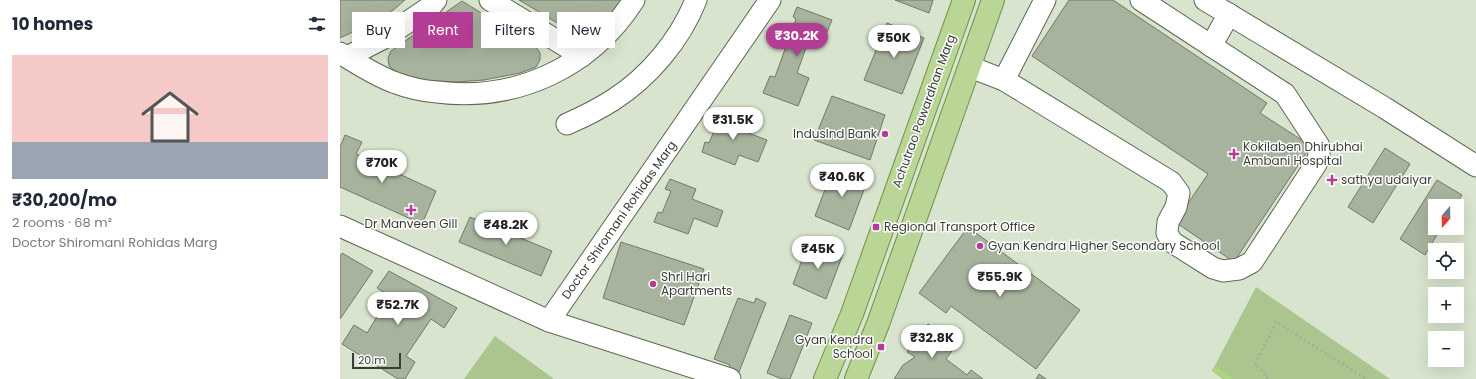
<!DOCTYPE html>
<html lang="en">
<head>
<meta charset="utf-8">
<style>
  body { margin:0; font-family:Poppins,sans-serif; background:#f6f6f7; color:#1f2937; height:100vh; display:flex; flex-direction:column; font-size:15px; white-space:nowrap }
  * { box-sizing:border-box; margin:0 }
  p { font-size:13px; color:#747a83 }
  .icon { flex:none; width:22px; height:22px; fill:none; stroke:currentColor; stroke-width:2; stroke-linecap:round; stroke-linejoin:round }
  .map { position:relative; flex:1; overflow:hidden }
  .drawer { display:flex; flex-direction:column; background:#fff; width:340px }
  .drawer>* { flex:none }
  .top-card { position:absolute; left:12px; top:12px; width:380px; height:36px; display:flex; gap:8px }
  .needle { width:26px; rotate:200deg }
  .buttons { position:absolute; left:1088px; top:199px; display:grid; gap:8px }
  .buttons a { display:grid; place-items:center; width:36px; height:36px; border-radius:0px; background:#fff; box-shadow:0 4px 16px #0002; font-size:20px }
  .scale { position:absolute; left:12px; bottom:10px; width:49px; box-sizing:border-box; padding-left:4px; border:2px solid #393e35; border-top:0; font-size:11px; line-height:14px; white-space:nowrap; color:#393e35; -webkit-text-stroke:3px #fff; paint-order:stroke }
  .price { position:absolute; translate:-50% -34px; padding:0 9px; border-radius:14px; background:#fff; color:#222; font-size:13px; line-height:26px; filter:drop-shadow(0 1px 2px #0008) }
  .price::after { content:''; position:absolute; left:50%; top:24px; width:12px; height:9px; margin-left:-6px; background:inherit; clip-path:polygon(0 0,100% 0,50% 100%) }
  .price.on { background:#b33d94; color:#fff }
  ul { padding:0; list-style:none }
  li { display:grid; align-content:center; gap:8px; height:212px; padding:0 12px }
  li+li { border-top:1px solid #e0e1e3 }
  li span { display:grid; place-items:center; height:124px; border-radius:0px; color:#555 }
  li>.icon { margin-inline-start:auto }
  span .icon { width:72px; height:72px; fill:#fffc; stroke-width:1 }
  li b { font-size:17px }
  h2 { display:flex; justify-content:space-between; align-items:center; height:48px; padding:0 12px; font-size:17px }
  .chip { padding:0 14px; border-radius:0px; background:#fff; box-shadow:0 4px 16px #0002; font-size:14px; line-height:36px }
  .chip.on { background:#b33d94; color:#fff }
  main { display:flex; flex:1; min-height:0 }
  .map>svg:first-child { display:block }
</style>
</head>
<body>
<main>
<section class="drawer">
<h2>10 homes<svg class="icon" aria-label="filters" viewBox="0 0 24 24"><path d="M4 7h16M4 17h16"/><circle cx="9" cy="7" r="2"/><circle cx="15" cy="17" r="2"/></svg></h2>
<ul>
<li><span style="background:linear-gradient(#f6c9c9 70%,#9aa5b1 0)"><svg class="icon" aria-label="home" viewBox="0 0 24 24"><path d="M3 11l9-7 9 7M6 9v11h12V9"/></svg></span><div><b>₹30,200/mo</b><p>2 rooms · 68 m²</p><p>Doctor Shiromani Rohidas Marg</p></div></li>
</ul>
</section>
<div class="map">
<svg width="1136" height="379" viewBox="0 0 1136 379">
  <rect width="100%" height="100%" fill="#d8e4cd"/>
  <g fill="#aac58e">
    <polygon points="916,287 1050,379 883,379 872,371"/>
    <polygon points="155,336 214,379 124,379"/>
  </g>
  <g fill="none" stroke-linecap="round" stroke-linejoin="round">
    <polyline stroke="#acd77d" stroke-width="5" points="876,370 889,379"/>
  </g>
  <g fill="#a7b39d" stroke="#707a66">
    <polygon points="0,0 65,0 52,11 26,26 0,38"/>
    <polygon points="179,0 282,0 277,8 265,21 248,31 234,33"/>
    <polygon points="555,0 593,0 589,13"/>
    <polygon points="729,0 773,0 927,103 920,113 971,146 894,262 835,222 868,174 692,56"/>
    <polygon points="122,1 196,47 200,53 200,60 196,67 180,73 144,80 117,82 79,80 56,72 49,66 48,58 51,51"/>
    <polygon points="457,7 492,20 487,32 484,31 478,48 467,45 457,73 469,78 458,106 423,93 430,76 435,77 456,19 453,17"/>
    <polygon points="547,23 584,38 562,94 524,80"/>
    <polygon points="492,96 545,115 530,160 474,140"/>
    <polygon points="377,109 403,120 400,130 427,140 418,162 399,155 395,165 362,152 365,142 369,143 378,122 373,120"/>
    <polygon points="5,135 22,142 16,154 96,191 82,224 0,187 0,147"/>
    <polygon points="1045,148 1070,164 1033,223 1008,207"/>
    <polygon points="494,166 528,179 509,230 475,216"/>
    <polygon points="330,179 356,189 352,199 383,211 377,227 354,218 348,234 314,222 318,212 322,213 331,191 325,189"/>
    <polygon points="1097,180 1122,195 1115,206 1095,206 1095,228 1101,228 1085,255 1060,239"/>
    <polygon points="130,217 212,251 201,276 119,242"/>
    <polygon points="628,227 740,310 696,369 611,306 606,313 579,293"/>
    <polygon points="469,241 503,254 486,299 453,284"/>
    <polygon points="281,242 364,269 344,325 263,298"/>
    <polygon points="2,253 33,271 0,319 0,256"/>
    <polygon points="49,271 117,308 104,328 91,319 66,356 75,362 65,379 58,379 2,344 14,325 27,333 50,296 37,288"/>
    <polygon points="398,298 414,303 416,298 426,303 399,372 389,367 390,365 374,359"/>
    <polygon points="450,315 472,323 450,379 442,379 427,373"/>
    <polygon points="588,324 617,344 606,359 627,375 631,370 643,379 554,379 563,365 575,357 567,352"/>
    <polygon points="699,374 706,379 696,379"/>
  </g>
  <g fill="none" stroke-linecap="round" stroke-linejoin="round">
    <g stroke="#5d6854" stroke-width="23">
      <g id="minor">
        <polyline points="150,0 242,56"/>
        <polyline points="865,0 1045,108 1136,166"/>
        <polyline points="871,46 889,14"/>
        <path d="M0,53C18,64 36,76 56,83C69,88 84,91 97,92C177,102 251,67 294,0"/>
        <polyline points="7,57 44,38 90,7 96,0"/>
        <polyline points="630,67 664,80 831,182 839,193 836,207 828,222 827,233 832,242 873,268 883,271 899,269 912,262 976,164 979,155 979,146 945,94 801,0"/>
        <polyline points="664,80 705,0"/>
        <path d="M227,124C243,117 259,109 273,100C309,77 340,40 356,0"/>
        <polyline points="0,226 209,321 390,379"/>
        <polyline points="209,321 430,0"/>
      </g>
    </g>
    <g stroke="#6f8f48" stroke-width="24">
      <g id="major">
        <polyline points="485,379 512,314 624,0"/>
        <polyline points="516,379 538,324 653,0"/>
      </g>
    </g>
    <polyline stroke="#a3ad9a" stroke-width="2.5" stroke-dasharray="2 3" stroke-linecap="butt" points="927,379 927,376 915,364 936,322 1026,379"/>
    <use href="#minor" stroke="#fff" stroke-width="21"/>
    <use href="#major" stroke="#bad697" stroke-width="22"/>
  </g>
  <g fill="#b33d94" stroke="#fff" stroke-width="1.5">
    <circle cx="545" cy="134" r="4"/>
    <path d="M892 148h4v4h4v4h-4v4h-4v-4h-4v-4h4z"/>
    <path d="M990 174h4v4h4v4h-4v4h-4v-4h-4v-4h4z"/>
    <path d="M69 204h4v4h4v4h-4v4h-4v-4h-4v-4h4z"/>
    <rect x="532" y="223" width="8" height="8" rx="2"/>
    <circle cx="640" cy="246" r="4"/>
    <circle cx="313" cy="284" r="4"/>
    <rect x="537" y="343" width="8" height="8" rx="2"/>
  </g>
  <g text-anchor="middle" stroke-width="3" stroke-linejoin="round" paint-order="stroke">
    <g font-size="12" fill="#393e35" stroke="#fff">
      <text transform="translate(584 111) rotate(-70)" y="4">Achutrao Pawardhan Marg</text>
      <text transform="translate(279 220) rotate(-55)" y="4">Doctor Shiromani Rohidas Marg</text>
    </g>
    <g font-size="12" fill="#393e35" stroke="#fff" text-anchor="start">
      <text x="537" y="138" text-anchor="end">IndusInd Bank</text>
      <text x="903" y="151">Kokilaben Dhirubhai<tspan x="903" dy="14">Ambani Hospital</tspan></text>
      <text x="1001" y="184">sathya udaiyar</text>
      <text x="71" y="228" text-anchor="middle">Dr Manveen Gill</text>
      <text x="544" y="231">Regional Transport Office</text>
      <text x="648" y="250">Gyan Kendra Higher Secondary School</text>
      <text x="321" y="281">Shri Hari<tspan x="321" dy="14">Apartments</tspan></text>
      <text x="533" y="344" text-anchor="end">Gyan Kendra<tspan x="533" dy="14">School</tspan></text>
    </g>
  </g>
</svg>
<div class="buttons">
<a><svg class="needle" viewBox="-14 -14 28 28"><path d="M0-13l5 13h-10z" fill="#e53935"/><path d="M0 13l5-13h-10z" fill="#747a83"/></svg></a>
<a><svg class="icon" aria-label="locate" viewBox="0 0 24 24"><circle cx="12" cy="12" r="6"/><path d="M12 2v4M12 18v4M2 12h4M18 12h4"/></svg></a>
<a>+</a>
<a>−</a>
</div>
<div class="scale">20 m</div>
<b class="price on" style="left:457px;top:57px">₹30.2K</b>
<b class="price" style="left:554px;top:59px">₹50K</b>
<b class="price" style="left:393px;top:141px">₹31.5K</b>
<b class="price" style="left:42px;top:184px">₹70K</b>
<b class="price" style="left:502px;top:198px">₹40.6K</b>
<b class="price" style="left:166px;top:246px">₹48.2K</b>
<b class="price" style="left:478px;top:270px">₹45K</b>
<b class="price" style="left:660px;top:298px">₹55.9K</b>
<b class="price" style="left:58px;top:326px">₹52.7K</b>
<b class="price" style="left:592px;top:359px">₹32.8K</b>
<div class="top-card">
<a class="chip">Buy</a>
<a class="chip on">Rent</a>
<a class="chip">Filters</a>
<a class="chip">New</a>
</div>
</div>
</main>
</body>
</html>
